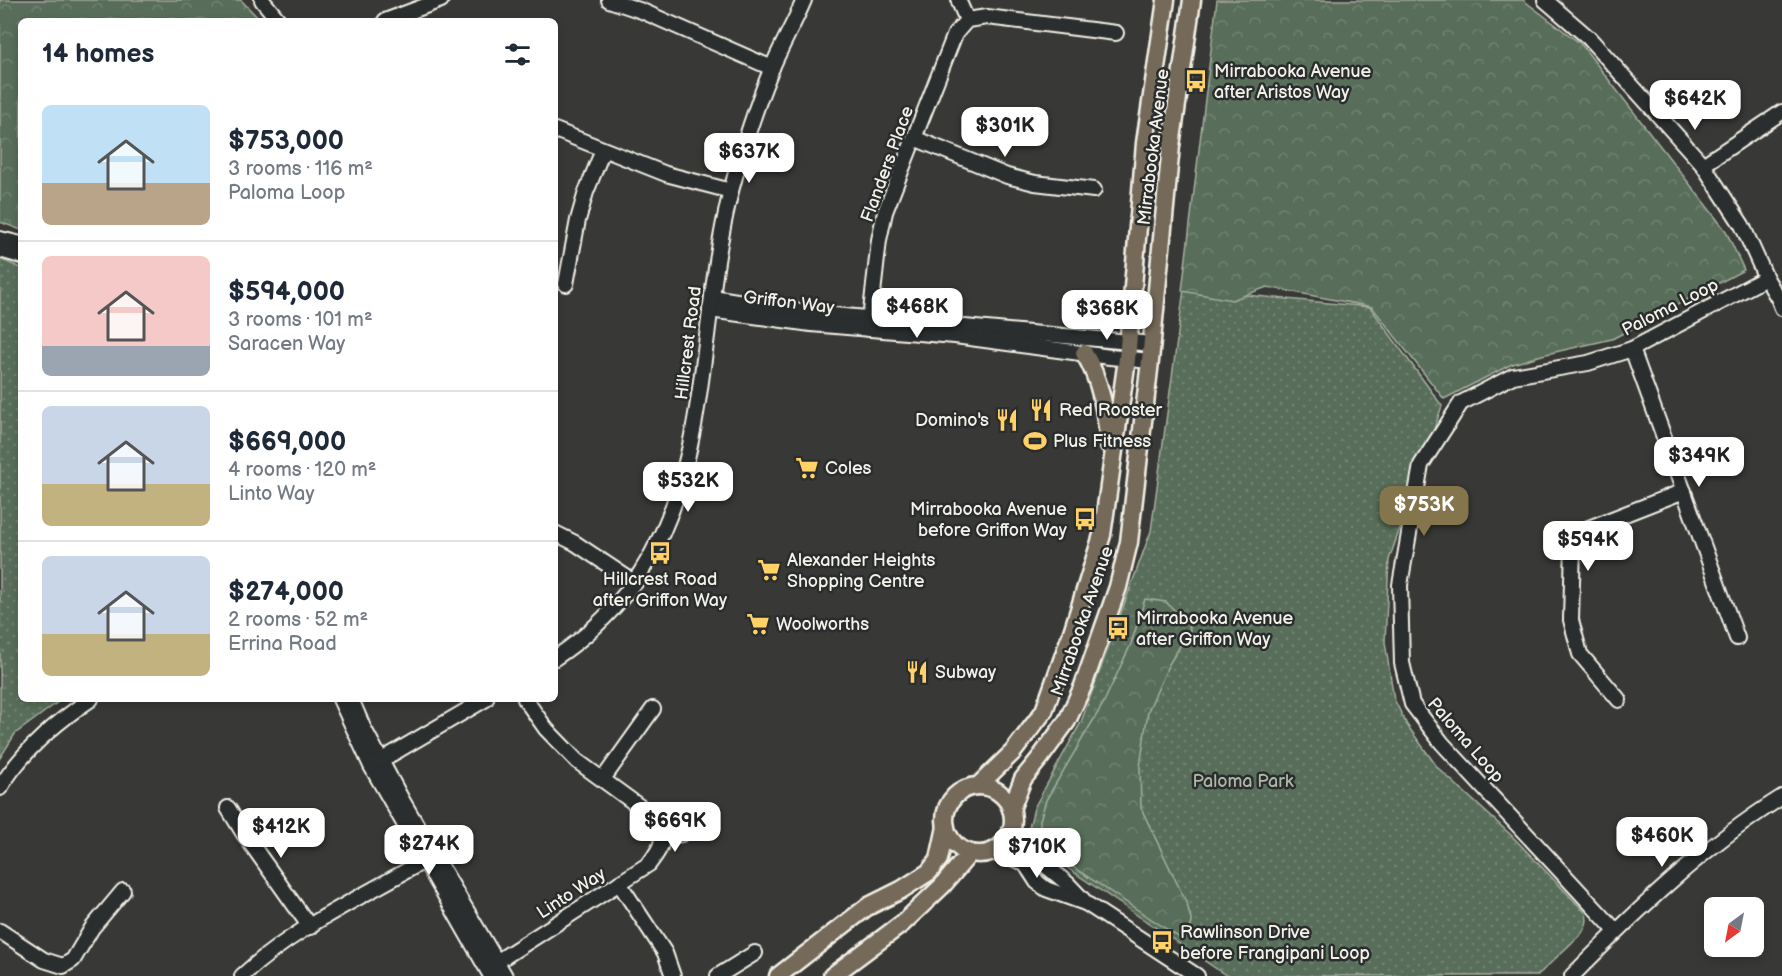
<!DOCTYPE html>
<html lang="en">
<head>
<meta charset="utf-8">
<style>
  body { margin:0; font-family:"Balsamiq Sans",sans-serif; background:#f6f6f7; color:#1f2937; height:100vh; display:flex; flex-direction:column; font-size:22px; white-space:nowrap }
  * { box-sizing:border-box; margin:0 }
  p { font-size:20px; color:#747a83 }
  .icon { flex:none; width:33px; height:33px; fill:none; stroke:currentColor; stroke-width:2; stroke-linecap:round; stroke-linejoin:round }
  .map { position:relative; flex:1; overflow:hidden }
  .sheet { position:absolute; left:18px; top:18px; width:540px; height:684px; display:flex; flex-direction:column; background:#fff; border-radius:9px; box-shadow:0 3px 9px #0003 }
  .sheet>* { flex:none }
  .needle { width:39px; rotate:212deg }
  .buttons { position:absolute; left:1704px; top:897px; display:grid; gap:12px }
  .buttons a { display:grid; place-items:center; width:60px; height:60px; border-radius:9px; background:#fff; box-shadow:0 3px 9px #0003; font-size:30px }
  .price { position:absolute; translate:-50% -51px; padding:0 14px; border-radius:12px; background:#fff; color:#222; font-size:20px; line-height:39px; filter:drop-shadow(0 2px 3px #0008) }
  .price::after { content:''; position:absolute; left:50%; top:36px; width:18px; height:14px; margin-left:-9px; background:inherit; clip-path:polygon(0 0,100% 0,50% 100%) }
  .price.active { background:#84754c; color:#fff }
  ul { padding:0; list-style:none }
  li { display:flex; align-items:center; gap:18px; height:150px; padding:0 24px }
  li+li { border-top:2px solid #e0e1e3 }
  li span { display:grid; place-items:center; flex:none; width:168px; height:120px; border-radius:9px; color:#555 }
  li>.icon { margin-inline-start:auto }
  span .icon { width:72px; height:72px; fill:#fffc; stroke-width:1 }
  li b { font-size:26px }
  h2 { display:flex; justify-content:space-between; align-items:center; height:72px; padding:0 24px; font-size:26px }
  .map>svg:first-child { display:block }
</style>
</head>
<body>
<div class="map">
<svg width="1782" height="976" viewBox="0 0 1782 976">
  <defs>
    <pattern id="green-dots" width="8" height="8" patternUnits="userSpaceOnUse" patternTransform="scale(1.5)"><rect width="8" height="8" fill="#586e5a"/><path d="M2 2h.1M6 6h.1" fill="none" stroke="#718372" stroke-width="1.8" stroke-linecap="round"/></pattern>
    <pattern id="forest-crowns" width="20" height="18" patternUnits="userSpaceOnUse" patternTransform="scale(1.5)"><rect width="20" height="18" fill="#586e5a"/><path d="M2 6a3 3 0 1 1 6 0M12 15a3 3 0 1 1 6 0" fill="none" stroke="#718372"/></pattern>
  </defs>
  <rect width="100%" height="100%" fill="#383836"/>
  <filter id="ink" filterUnits="userSpaceOnUse"><feTurbulence type="fractalNoise" baseFrequency=".0167" numOctaves="2"/><feDisplacementMap in="SourceGraphic" scale="12" xChannelSelector="R" yChannelSelector="G"/><feConvolveMatrix kernelMatrix="1 2 1 2 8 2 1 2 1" color-interpolation-filters="sRGB"/></filter>
  <g filter="url(#ink)">
    <g fill="url(#green-dots)" stroke="#a6b0a1" stroke-width="1.5">
      <polygon points="0,259 21,268 21,699 62,699 15,734 0,758"/>
      <path d="M1184,289L1370,307L1442,406L1389,560L1385,642L1394,699L1407,725L1438,768L1511,835L1585,912C1589,920 1586,926 1582,933L1537,976H1227L1026,840L1034,808L1081,722L1151,531Z"/>
    </g>
    <g fill="url(#forest-crowns)" stroke="#a6b0a1" stroke-width="1.5">
      <polygon points="0,0 241,0 261,21 21,21 21,230 0,222"/>
      <polygon points="1217,0 1523,0 1581,44 1726,231 1744,270 1612,339 1542,355 1510,365 1444,399 1372,307 1267,287 1232,300 1182,291"/>
      <polygon points="1145,599 1166,602 1189,625 1190,630 1169,664 1148,711 1140,767 1141,808 1187,904 1192,923 1188,935 1180,938 1073,867 1069,861 1051,847 1040,834 1040,820 1046,800 1103,704 1131,644"/>
    </g>
    <g fill="none" stroke-linecap="round" stroke-linejoin="round">
      <g stroke="#f4f1e8" stroke-width="18">
        <g id="minor">
          <polyline points="262,0 279,21"/>
          <polyline points="609,0 642,11 772,68"/>
          <polyline points="1545,0 1589,38 1703,165 1742,225 1766,278 1778,298 1782,308"/>
          <polyline points="959,2 967,20"/>
          <polyline points="385,21 441,0"/>
          <polyline points="555,130 666,174 731,191"/>
          <polyline points="914,138 1007,176 1035,183 1094,190"/>
          <polyline points="1703,165 1782,112"/>
          <polyline points="0,239 21,244"/>
          <polyline points="0,250 21,256"/>
          <polyline points="566,284 578,220 586,192 603,150"/>
          <polyline points="712,297 812,313 1152,344"/>
          <polyline points="710,310 811,324 955,336 1110,357 1150,361"/>
          <polyline points="869,329 879,240 885,212 955,34 967,20 987,17 1116,33"/>
          <polyline points="1632,349 1737,638"/>
          <polyline points="555,533 575,543 635,583"/>
          <path d="M555,658C723,546 688,361 731,191C742,150 755,109 771,70C781,46 794,24 804,0"/>
          <polyline points="340,699 371,766 491,976"/>
          <polyline points="351,699 363,727 402,800 505,976"/>
          <polyline points="1619,700 1580,654 1571,620 1573,544 1589,528 1684,491"/>
          <polyline points="373,765 486,699"/>
          <polyline points="603,779 653,709"/>
          <path d="M0,788C22,751 55,723 91,699"/>
          <polyline points="228,808 244,834 310,927"/>
          <polyline points="1011,830 1040,861 1068,884 1087,904 1197,976"/>
          <polyline points="663,837 681,834"/>
          <polyline points="991,852 1020,861 1026,865 1037,882 1046,889 1085,903"/>
          <polyline points="619,883 665,953 673,976"/>
          <polyline points="0,931 44,960 63,966 73,960 92,928 123,891"/>
          <polyline points="1616,931 1442,743 1412,704 1402,663 1400,585 1421,465 1461,403 1513,376 1588,363 1632,349 1766,278"/>
          <path d="M487,968L649,864C665,843 667,836 651,815L577,761L546,729L525,699"/>
          <path d="M242,976C297,925 369,894 432,856"/>
          <polyline points="718,976 755,953"/>
          <path d="M1572,976C1637,910 1704,846 1782,797"/>
        </g>
      </g>
      <g stroke="#f4f1e8" stroke-width="21">
        <g id="major">
          <path d="M1084,353C1101,380 1106,414 1109,445"/>
          <polyline points="978,786 1013,752 1044,711 1073,629 1102,535 1127,359 1145,143 1166,0"/>
          <circle cx="979" cy="820" r="34"/>
          <polyline points="1011,809 1023,779 1040,758 1067,721 1083,686 1118,587 1129,542 1150,361 1171,146 1192,0"/>
          <polyline points="778,976 867,907 901,890 929,872 939,859 946,827"/>
          <polyline points="832,976 903,923 942,886 970,853"/>
        </g>
      </g>
      <use href="#minor" stroke="#2a2d2e" stroke-width="14"/>
      <use href="#major" stroke="#746a5a" stroke-width="16"/>
    </g>
  </g>
  <defs>
    <g id="bus-bare" transform="scale(1.8)"><path d="M-5-6H5V4H4V6H2V4H-2V6H-4V4H-5ZM-3.5-4V0h7V-4ZM-3.5 1.2v1.5H-2V1.2ZM2 1.2v1.5H3.5V1.2Z" fill="#ffd166" stroke="#2a2d2e" stroke-width="2.5" paint-order="stroke"/></g>
    <g id="restaurant-bare" transform="scale(1.8)"><path d="M-5-6h1v4h1v-4h1v4h1v-4h1v5L-1.5 .5V6h-2V.5L-5-1ZM5-6V6H3V1.5H1.5Q1.5-4 5-6Z" fill="#ffd166" stroke="#2a2d2e" stroke-width="2.5" paint-order="stroke"/></g>
    <g id="stadium-bare" transform="scale(1.8)"><path d="M0-5a6.5 5 0 1 0 0 10a6.5 5 0 1 0 0-10ZM-3.5-1.8h7v3.6h-7Z" fill="#ffd166" stroke="#2a2d2e" stroke-width="2.5" paint-order="stroke"/></g>
    <g id="supermarket-bare" transform="scale(1.8)"><path d="M-6-5.5h2.5l.6 2H6L4.5 2H-2.5L-4.4-4H-6ZM-1.5 3.2a1.3 1.3 0 1 0 .1 0ZM3 3.2a1.3 1.3 0 1 0 .1 0Z" fill="#ffd166" stroke="#2a2d2e" stroke-width="2.5" paint-order="stroke"/></g>
  </defs>
  <g fill-rule="evenodd">
    <use href="#bus-bare" x="1196" y="81"/>
    <use href="#restaurant-bare" x="1041" y="410"/>
    <use href="#restaurant-bare" x="1007" y="420"/>
    <use href="#stadium-bare" x="1035" y="441"/>
    <use href="#supermarket-bare" x="807" y="468"/>
    <use href="#bus-bare" x="1085" y="519"/>
    <use href="#bus-bare" x="660" y="553"/>
    <use href="#supermarket-bare" x="769" y="570"/>
    <use href="#supermarket-bare" x="758" y="624"/>
    <use href="#bus-bare" x="1118" y="628"/>
    <use href="#restaurant-bare" x="917" y="672"/>
    <use href="#bus-bare" x="1162" y="942"/>
  </g>
  <g text-anchor="middle" stroke-width="5" stroke-linejoin="round" paint-order="stroke">
    <g font-size="18" fill="#f4f1e8" stroke="#2a2d2e" text-anchor="start">
      <text x="1214" y="77">Mirrabooka Avenue<tspan x="1214" dy="21">after Aristos Way</tspan></text>
      <text x="1059" y="416">Red Rooster</text>
      <text x="989" y="426" text-anchor="end">Domino's</text>
      <text x="1053" y="447">Plus Fitness</text>
      <text x="825" y="474">Coles</text>
      <text x="1067" y="515" text-anchor="end">Mirrabooka Avenue<tspan x="1067" dy="21">before Griffon Way</tspan></text>
      <text x="787" y="566">Alexander Heights<tspan x="787" dy="21">Shopping Centre</tspan></text>
      <text x="660" y="585" text-anchor="middle">Hillcrest Road<tspan x="660" dy="21">after Griffon Way</tspan></text>
      <text x="1136" y="624">Mirrabooka Avenue<tspan x="1136" dy="21">after Griffon Way</tspan></text>
      <text x="776" y="630">Woolworths</text>
      <text x="935" y="678">Subway</text>
      <text x="1180" y="938">Rawlinson Drive<tspan x="1180" dy="21">before Frangipani Loop</tspan></text>
    </g>
    <g font-size="18" fill="#f4f1e8" stroke="#2a2d2e">
      <text transform="translate(1153 147) rotate(-83)" y="6">Mirrabooka Avenue</text>
      <text transform="translate(887 164) rotate(-70)" y="6">Flanders Place</text>
      <text transform="translate(789 302) rotate(7)" y="6">Griffon Way</text>
      <text transform="translate(1670 307) rotate(-27)" y="6">Paloma Loop</text>
      <text transform="translate(688 343) rotate(-83)" y="6">Hillcrest Road</text>
      <text transform="translate(1082 621) rotate(-71)" y="6">Mirrabooka Avenue</text>
      <text transform="translate(1466 740) rotate(49)" y="6">Paloma Loop</text>
      <text transform="translate(571 893) rotate(-33)" y="6">Linto Way</text>
    </g>
    <g font-size="18" fill="#aeb6a8" stroke="#2a2d2e">
      <text x="1243" y="787">Paloma Park</text>
    </g>
  </g>
</svg>
<div class="buttons">
<a><svg class="needle" viewBox="-14 -14 28 28"><path d="M0-13l5 13h-10z" fill="#e53935"/><path d="M0 13l5-13h-10z" fill="#747a83"/></svg></a>
</div>
<b class="price" style="left:1695px;top:131px">$642K</b>
<b class="price" style="left:1005px;top:158px">$301K</b>
<b class="price" style="left:749px;top:184px">$637K</b>
<b class="price" style="left:917px;top:339px">$468K</b>
<b class="price" style="left:1107px;top:341px">$368K</b>
<b class="price" style="left:1699px;top:488px">$349K</b>
<b class="price" style="left:688px;top:513px">$532K</b>
<b class="price active" style="left:1424px;top:537px">$753K</b>
<b class="price" style="left:1588px;top:572px">$594K</b>
<b class="price" style="left:675px;top:853px">$669K</b>
<b class="price" style="left:281px;top:859px">$412K</b>
<b class="price" style="left:1662px;top:868px">$460K</b>
<b class="price" style="left:429px;top:876px">$274K</b>
<b class="price" style="left:1037px;top:879px">$710K</b>
<section class="sheet">
<h2>14 homes<svg class="icon" aria-label="filters" viewBox="0 0 24 24"><path d="M4 7h16M4 17h16"/><circle cx="9" cy="7" r="2"/><circle cx="15" cy="17" r="2"/></svg></h2>
<ul>
<li><span style="background:linear-gradient(#bfe0f5 65%,#b9a48a 0)"><svg class="icon" aria-label="home" viewBox="0 0 24 24"><path d="M3 11l9-7 9 7M6 9v11h12V9"/></svg></span><div><b>$753,000</b><p>3 rooms · 116 m²</p><p>Paloma Loop</p></div></li>
<li><span style="background:linear-gradient(#f6c9c9 75%,#9aa5b1 0)"><svg class="icon" aria-label="home" viewBox="0 0 24 24"><path d="M3 11l9-7 9 7M6 9v11h12V9"/></svg></span><div><b>$594,000</b><p>3 rooms · 101 m²</p><p>Saracen Way</p></div></li>
<li><span style="background:linear-gradient(#c9d6e8 65%,#c2b280 0)"><svg class="icon" aria-label="home" viewBox="0 0 24 24"><path d="M3 11l9-7 9 7M6 9v11h12V9"/></svg></span><div><b>$669,000</b><p>4 rooms · 120 m²</p><p>Linto Way</p></div></li>
<li><span style="background:linear-gradient(#c9d6e8 65%,#c2b280 0)"><svg class="icon" aria-label="home" viewBox="0 0 24 24"><path d="M3 11l9-7 9 7M6 9v11h12V9"/></svg></span><div><b>$274,000</b><p>2 rooms · 52 m²</p><p>Errina Road</p></div></li>
</ul>
</section>
</div>
</body>
</html>
